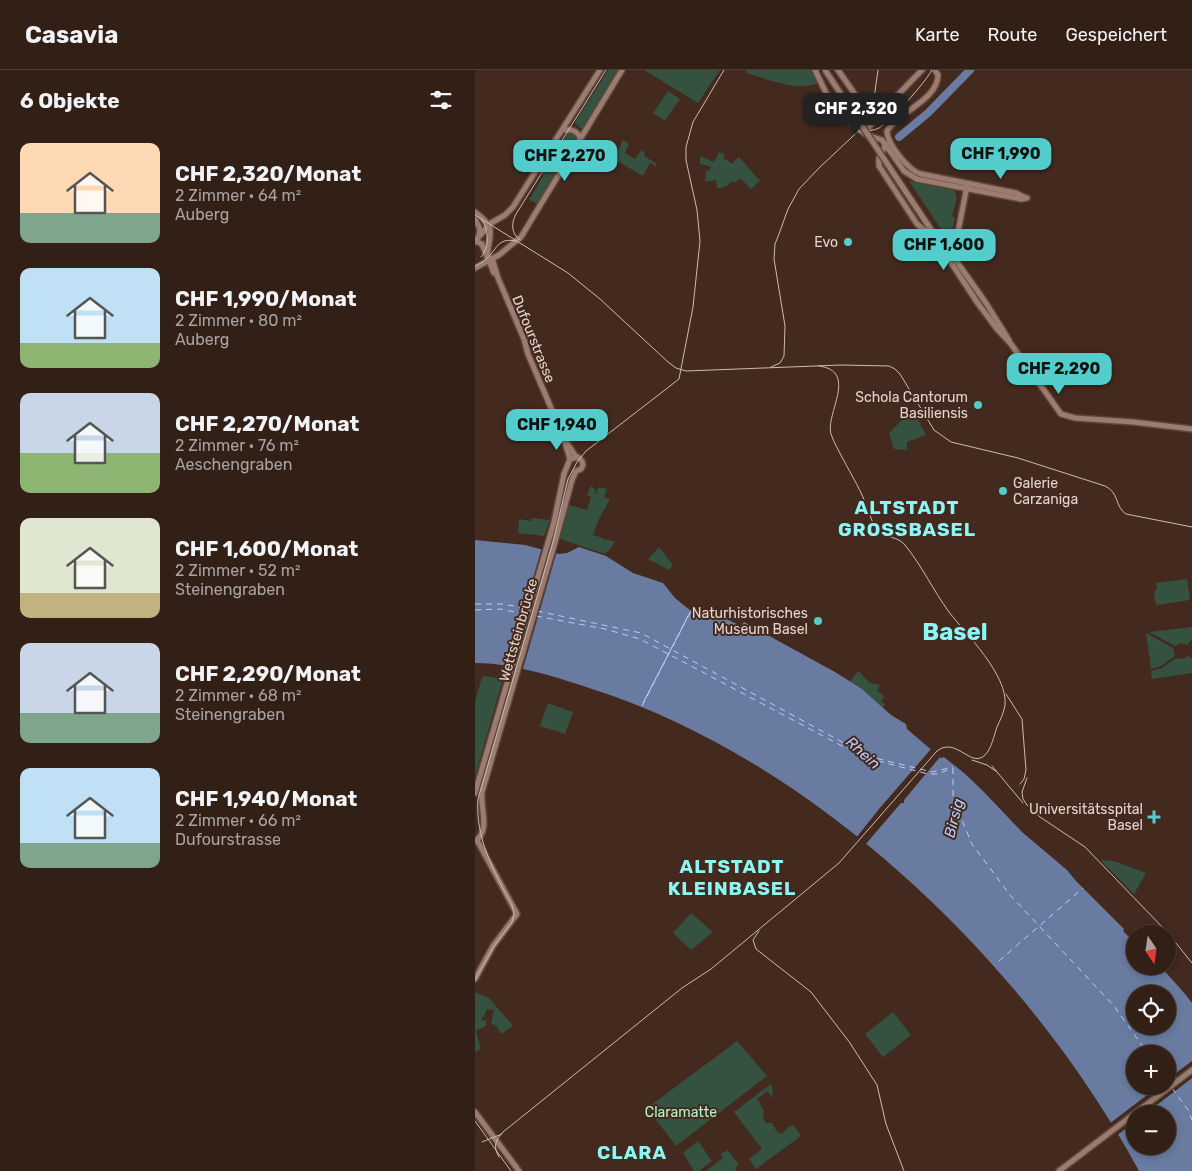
<!DOCTYPE html>
<html lang="de">
<head>
<meta charset="utf-8">
<style>
  body { margin:0; font-family:Rubik,sans-serif; background:#3d2c23; color:#f1f3f6; height:100vh; display:flex; flex-direction:column; font-size:19px; white-space:nowrap }
  * { box-sizing:border-box; margin:0 }
  p { font-size:16px; color:#a8a2a1 }
  .icon { flex:none; width:28px; height:28px; fill:none; stroke:currentColor; stroke-width:2; stroke-linecap:round; stroke-linejoin:round }
  .map { position:relative; flex:1; overflow:hidden }
  .drawer { display:flex; flex-direction:column; background:#321f16; width:475px }
  .drawer>* { flex:none }
  .needle { width:32px; rotate:167deg }
  .buttons { position:absolute; left:651px; top:855px; display:grid; gap:10px }
  .buttons a { display:grid; place-items:center; width:50px; height:50px; border-radius:50%; background:#321f16; box-shadow:0 2px 8px #0003,0 0 0 1px #4d3d35; font-size:25px }
  .price { position:absolute; translate:-50% -42px; padding:0 11px; border-radius:10px; background:#52cdcc; color:#111; font-size:16px; line-height:32px; filter:drop-shadow(0 1px 2px #0008) }
  .price::after { content:''; position:absolute; left:50%; top:30px; width:15px; height:11px; margin-left:-8px; background:inherit; clip-path:polygon(0 0,100% 0,50% 100%) }
  .price.active { background:#222; color:#fff }
  ul { padding:0; list-style:none }
  li { display:flex; align-items:center; gap:15px; height:125px; padding:0 20px }
  li span { display:grid; place-items:center; flex:none; width:140px; height:100px; border-radius:10px; color:#555 }
  li>.icon { margin-inline-start:auto }
  span .icon { width:60px; height:60px; fill:#fffc; stroke-width:1 }
  li b { font-size:21px }
  h2 { display:flex; justify-content:space-between; align-items:center; height:60px; padding:0 20px; font-size:21px }
  header { display:flex; align-items:center; gap:30px; box-sizing:border-box; height:70px; padding:0 25px; background:#321f16; border-bottom:1px solid #4d3d35 }
  header strong { font-size:24px }
  nav { display:flex; gap:28px; margin-inline-start:auto; font-size:18px }
  main { display:flex; flex:1; min-height:0 }
  .map>svg:first-child { display:block }
</style>
</head>
<body>
<header>
<strong>Casavia</strong>
<nav><a>Karte</a><a>Route</a><a>Gespeichert</a></nav>
</header>
<main>
<section class="drawer">
<h2>6 Objekte<svg class="icon" aria-label="filters" viewBox="0 0 24 24"><path d="M4 7h16M4 17h16"/><circle cx="9" cy="7" r="2"/><circle cx="15" cy="17" r="2"/></svg></h2>
<ul>
<li><span style="background:linear-gradient(#ffd9b3 70%,#7fa58c 0)"><svg class="icon" aria-label="home" viewBox="0 0 24 24"><path d="M3 11l9-7 9 7M6 9v11h12V9"/></svg></span><div><b>CHF 2,320/Monat</b><p>2 Zimmer · 64 m²</p><p>Auberg</p></div></li>
<li><span style="background:linear-gradient(#bfe0f5 75%,#8fb573 0)"><svg class="icon" aria-label="home" viewBox="0 0 24 24"><path d="M3 11l9-7 9 7M6 9v11h12V9"/></svg></span><div><b>CHF 1,990/Monat</b><p>2 Zimmer · 80 m²</p><p>Auberg</p></div></li>
<li><span style="background:linear-gradient(#c9d6e8 60%,#8fb573 0)"><svg class="icon" aria-label="home" viewBox="0 0 24 24"><path d="M3 11l9-7 9 7M6 9v11h12V9"/></svg></span><div><b>CHF 2,270/Monat</b><p>2 Zimmer · 76 m²</p><p>Aeschengraben</p></div></li>
<li><span style="background:linear-gradient(#dfe7d0 75%,#c2b280 0)"><svg class="icon" aria-label="home" viewBox="0 0 24 24"><path d="M3 11l9-7 9 7M6 9v11h12V9"/></svg></span><div><b>CHF 1,600/Monat</b><p>2 Zimmer · 52 m²</p><p>Steinengraben</p></div></li>
<li><span style="background:linear-gradient(#c9d6e8 70%,#7fa58c 0)"><svg class="icon" aria-label="home" viewBox="0 0 24 24"><path d="M3 11l9-7 9 7M6 9v11h12V9"/></svg></span><div><b>CHF 2,290/Monat</b><p>2 Zimmer · 68 m²</p><p>Steinengraben</p></div></li>
<li><span style="background:linear-gradient(#bfe0f5 75%,#7fa58c 0)"><svg class="icon" aria-label="home" viewBox="0 0 24 24"><path d="M3 11l9-7 9 7M6 9v11h12V9"/></svg></span><div><b>CHF 1,940/Monat</b><p>2 Zimmer · 66 m²</p><p>Dufourstrasse</p></div></li>
</ul>
</section>
<div class="map">
<svg width="717" height="1101" viewBox="0 0 717 1101">
  <rect width="100%" height="100%" fill="#43291e"/>
  <g fill="#35513f">
    <polygon points="133,0 144,0 112,53 109,58 105,58 100,52"/>
    <polygon points="169,0 245,0 223,33"/>
    <path d="M271,0H337L343,13C324,22 291,9 272,3Z"/>
    <polygon points="193,21 205,29 190,51 178,43"/>
    <polygon points="94,61 102,66 101,70 63,134 54,130 68,106 68,103"/>
    <polygon points="148,70 154,74 150,83 160,89 166,80 170,83 169,86 182,94 181,96 175,93 168,106 139,89"/>
    <path d="M244,82L250,85L248,88L258,94L259,93L258,92L264,87L285,111L276,119L265,108L259,113L257,111C252,117 249,118 242,118L241,110L230,112L231,101H234L236,97L225,94V86L239,92Z"/>
    <path d="M434,111L478,120C485,126 479,138 477,146L480,148L476,166L472,168Z"/>
    <polygon points="439,342 451,365 432,372 432,380 419,379 414,363 428,349"/>
    <polygon points="116,416 121,420 119,423 120,424 124,417 132,419 129,427 135,429 124,449 118,465 128,468 128,470 130,469 140,472 133,482 131,481 130,484 85,469 94,435 112,440 116,427 112,425"/>
    <polygon points="57,448 75,450 69,466 43,463 44,449 56,451"/>
    <polygon points="184,477 198,495 194,500 173,489"/>
    <polygon points="712,509 715,530 681,535 679,523 682,518 681,513"/>
    <polygon points="717,557 717,569 712,575 706,573 700,576 674,562"/>
    <polygon points="671,563 698,578 700,586 686,596 676,599"/>
    <polygon points="713,586 717,588 717,603 677,609 676,601 687,598 701,588 708,589"/>
    <polygon points="383,601 395,613 405,615 402,621 410,627 406,631 410,634 408,638 387,619 375,612"/>
    <polygon points="10,606 22,608 27,612 0,707 0,632 7,607"/>
    <polygon points="73,633 98,642 90,664 65,656"/>
    <polygon points="627,790 639,791 671,803 659,824 627,792"/>
    <polygon points="216,843 238,862 216,880 198,863"/>
    <polygon points="0,922 14,928 38,956 26,964 22,958 23,957 16,953 19,940 12,939 9,947 7,947 6,951 11,950 11,956 1,961 6,979 0,982"/>
    <polygon points="418,942 436,965 408,987 390,964"/>
    <polygon points="262,971 292,1006 201,1076 172,1038"/>
    <polygon points="296,1014 298,1020 297,1028 292,1021 289,1023 286,1027 282,1028 289,1041 288,1048 291,1053 297,1053 302,1062 307,1064 313,1057 318,1055 326,1066 281,1099 274,1089 287,1079 259,1042"/>
    <polygon points="223,1071 237,1091 224,1101 219,1101 208,1083"/>
    <polygon points="253,1080 264,1095 260,1098 262,1101 233,1101 232,1100 248,1088 246,1084"/>
  </g>
  <path fill="#697ba0" fill-rule="evenodd" d="M0,470L50,475L84,484L92,483L104,477L131,486L158,503L188,513L200,528L216,541L227,546L232,543L247,547L266,556L269,552L360,602L387,619L416,645L431,654L432,659L466,688L469,687L489,703L508,721L547,762L592,800L601,811L649,859L648,861L658,871H660V896H685L711,925L717,933V1101H664C553,895 340,689 114,618C79,606 37,593 0,593ZM660,924H692V956H660ZM660,984H692V1016H660ZM660,1044H692V1076H660Z"/>
  <g fill="#43291e">
    <polygon points="67,477 82,481 47,602 32,599"/>
    <polygon points="456,679 465,687 429,730 429,733 426,733 390,775 381,768 404,739"/>
    <polygon points="717,991 717,1008 670,1044 660,1044 660,1052 641,1066 634,1054 684,1016 692,1016 693,1009"/>
  </g>
  <g fill="none" stroke-linecap="round" stroke-linejoin="round">
    <polyline stroke="#697ba0" stroke-width="8" points="424,67 453,43 495,0"/>
    <g stroke="#b6cfff" stroke-width="1" stroke-dasharray="6 5" stroke-linecap="butt">
      <polyline points="0,534 27,534 51,538"/>
      <polyline points="0,540 25,539 50,544"/>
      <polyline points="62,541 166,563 369,673 404,689 457,702 478,697"/>
      <polyline points="61,546 130,559 165,569 367,676 403,691 453,704 463,704 475,699"/>
      <polyline points="167,636 217,539 168,633 214,544"/>
      <polyline points="478,698 478,729 497,774 535,825 639,936 673,984"/>
      <polyline points="524,891 608,818"/>
      <polyline points="697,1018 713,1040 717,1050"/>
    </g>
    <g stroke="#5e483e" stroke-width="8">
      <g id="secondary">
        <polyline points="340,0 351,23 367,47 392,65 407,70 429,101 442,109 546,129 552,128"/>
        <polyline points="363,0 391,40 400,44"/>
        <path d="M460,0L463,5C463,30 423,42 412,61C412,74 434,101 446,104L541,123L551,128"/>
        <polyline points="383,56 400,44"/>
        <path d="M88,60C96,59 101,60 105,67"/>
        <polyline points="389,63 412,36 447,0"/>
        <polyline points="411,74 404,88 404,96 442,154 449,160 457,161"/>
        <polyline points="429,119 463,170 475,182 511,233 534,270"/>
        <path d="M0,142C23,159 14,163 12,187"/>
        <polyline points="0,149 5,159 4,166"/>
        <polyline points="463,170 469,182 502,232 522,259 536,274 586,344 600,348 658,352 717,359"/>
        <polyline points="0,171 16,153 30,145 38,137 125,0"/>
        <polyline points="0,171 7,174 19,203"/>
        <polyline points="467,173 475,171 481,167"/>
        <polyline points="472,182 477,181 480,177 492,116"/>
        <polyline points="17,188 23,208 49,269 53,284 88,366 95,389"/>
        <polyline points="0,198 24,185 46,167 147,0"/>
        <polyline points="92,373 101,387"/>
        <path d="M0,723L79,452L89,404L95,389L103,387L107,391L108,395L106,399L101,401L97,410L80,472L7,722C5,738 16,761 0,771"/>
        <polyline points="0,909 18,876 42,844 2,770"/>
        <polyline points="0,1042 44,1101"/>
        <polyline points="584,1101 717,1000"/>
      </g>
    </g>
    <use href="#secondary" stroke="#9b7c6f" stroke-width="5"/>
    <g stroke="#cdbbb4" stroke-width="1">
      <path d="M384,62C391,61 398,61 404,58C417,50 449,14 457,0"/>
      <path d="M0,145L93,203L125,229L193,292L201,298L211,301L366,295L414,296L420,299L425,304L459,360L476,372L543,388L630,416C644,422 640,437 651,444L717,457"/>
      <path d="M5,148C14,156 15,178 6,187"/>
      <path d="M45,170C36,163 36,154 41,144L131,0"/>
      <path d="M0,196C4,194 8,192 11,189C22,180 22,167 41,171"/>
      <polyline points="296,297 305,293 309,286 310,256 299,189 300,174 304,164 313,139 324,119 344,98 393,52 397,43 403,0"/>
      <polyline points="531,624 547,649 551,700 549,709 545,714"/>
      <polyline points="497,690 512,695 522,702"/>
      <polyline points="517,696 548,733"/>
      <polyline points="552,708 547,722 548,729 552,735 565,747 610,777 693,863 717,893"/>
      <polyline points="284,861 278,870 281,879 336,922 375,973 402,1015 411,1054 429,1101"/>
      <path d="M0,910L19,876L37,852L39,844L37,835C19,802 0,768 3,729L78,472L93,409L102,392L111,381L204,309L218,237L225,171L222,140L211,90V77L218,52L249,0"/>
      <polyline points="0,1051 36,1101"/>
      <polyline points="7,1072 27,1064"/>
      <path d="M24,1087C18,1077 20,1070 28,1062L207,918L236,899L364,793L462,681C481,666 496,699 510,685C517,678 519,665 522,657C525,650 529,643 530,635C533,605 491,564 474,542C458,520 447,496 430,475C421,465 411,469 403,461C398,456 396,447 393,440C387,422 377,406 368,389C364,381 359,373 356,364C350,344 384,301 344,296"/>
    </g>
    <g stroke="#5e483e" stroke-width="8" stroke-linecap="butt">
      <polyline id="secondary-bridge" points="350,0 429,119"/>
    </g>
    <use href="#secondary-bridge" stroke="#9b7c6f" stroke-width="5"/>
  </g>
  <g fill="#52cdcc" stroke="#43291e" stroke-width="2">
    <circle cx="373" cy="172" r="5"/>
    <circle cx="503" cy="335" r="5"/>
    <circle cx="528" cy="421" r="5"/>
    <circle cx="343" cy="551" r="5"/>
    <path d="M676.5 739.5h5v5h5v5h-5v5h-5v-5h-5v-5h5z"/>
  </g>
  <g text-anchor="middle" stroke-width="4" stroke-linejoin="round" paint-order="stroke">
    <g font-size="14" fill="#e5d4cd" stroke="#43291e" text-anchor="end">
      <text x="363" y="177">Evo</text>
      <text x="493" y="332">Schola Cantorum<tspan x="493" dy="16">Basiliensis</tspan></text>
      <text x="538" y="418" text-anchor="start">Galerie<tspan x="538" dy="16">Carzaniga</tspan></text>
      <text x="333" y="548">Naturhistorisches<tspan x="333" dy="16">Museum Basel</tspan></text>
      <text x="668" y="744">Universitätsspital<tspan x="668" dy="16">Basel</tspan></text>
    </g>
    <g font-size="14" fill="#e5d4cd" stroke="#43291e">
      <text transform="translate(59 269) rotate(68)" y="5">Dufourstrasse</text>
      <text transform="translate(43 560) rotate(-74)" y="5">Wettsteinbrücke</text>
    </g>
    <g font-size="14" fill="#b2f6ca" stroke="#43291e">
      <text x="206" y="1047">Claramatte</text>
    </g>
    <g font-size="15" font-style="italic" fill="#b6cfff" stroke="#43291e">
      <text transform="translate(388 683) rotate(42)" y="5">Rhein</text>
      <text transform="translate(479 748) rotate(-76)" y="5">Birsig</text>
    </g>
    <g font-size="19" font-weight="bold" letter-spacing="1" fill="#8bf7f5" stroke="#43291e">
      <text x="432" y="444">ALTSTADT<tspan x="432" dy="22">GROSSBASEL</tspan></text>
      <text x="257" y="803">ALTSTADT<tspan x="257" dy="22">KLEINBASEL</tspan></text>
      <text x="157" y="1089">CLARA</text>
    </g>
    <g font-size="24" font-weight="bold" fill="#8bf7f5" stroke="#43291e">
      <text x="480" y="570">Basel</text>
    </g>
  </g>
</svg>
<div class="buttons">
<a><svg class="needle" viewBox="-14 -14 28 28"><path d="M0-13l5 13h-10z" fill="#e53935"/><path d="M0 13l5-13h-10z" fill="#a8a2a1"/></svg></a>
<a><svg class="icon" aria-label="locate" viewBox="0 0 24 24"><circle cx="12" cy="12" r="6"/><path d="M12 2v4M12 18v4M2 12h4M18 12h4"/></svg></a>
<a>+</a>
<a>−</a>
</div>
<b class="price active" style="left:381px;top:65px">CHF 2,320</b>
<b class="price" style="left:526px;top:110px">CHF 1,990</b>
<b class="price" style="left:90px;top:112px">CHF 2,270</b>
<b class="price" style="left:469px;top:201px">CHF 1,600</b>
<b class="price" style="left:584px;top:325px">CHF 2,290</b>
<b class="price" style="left:82px;top:381px">CHF 1,940</b>
</div>
</main>
</body>
</html>
